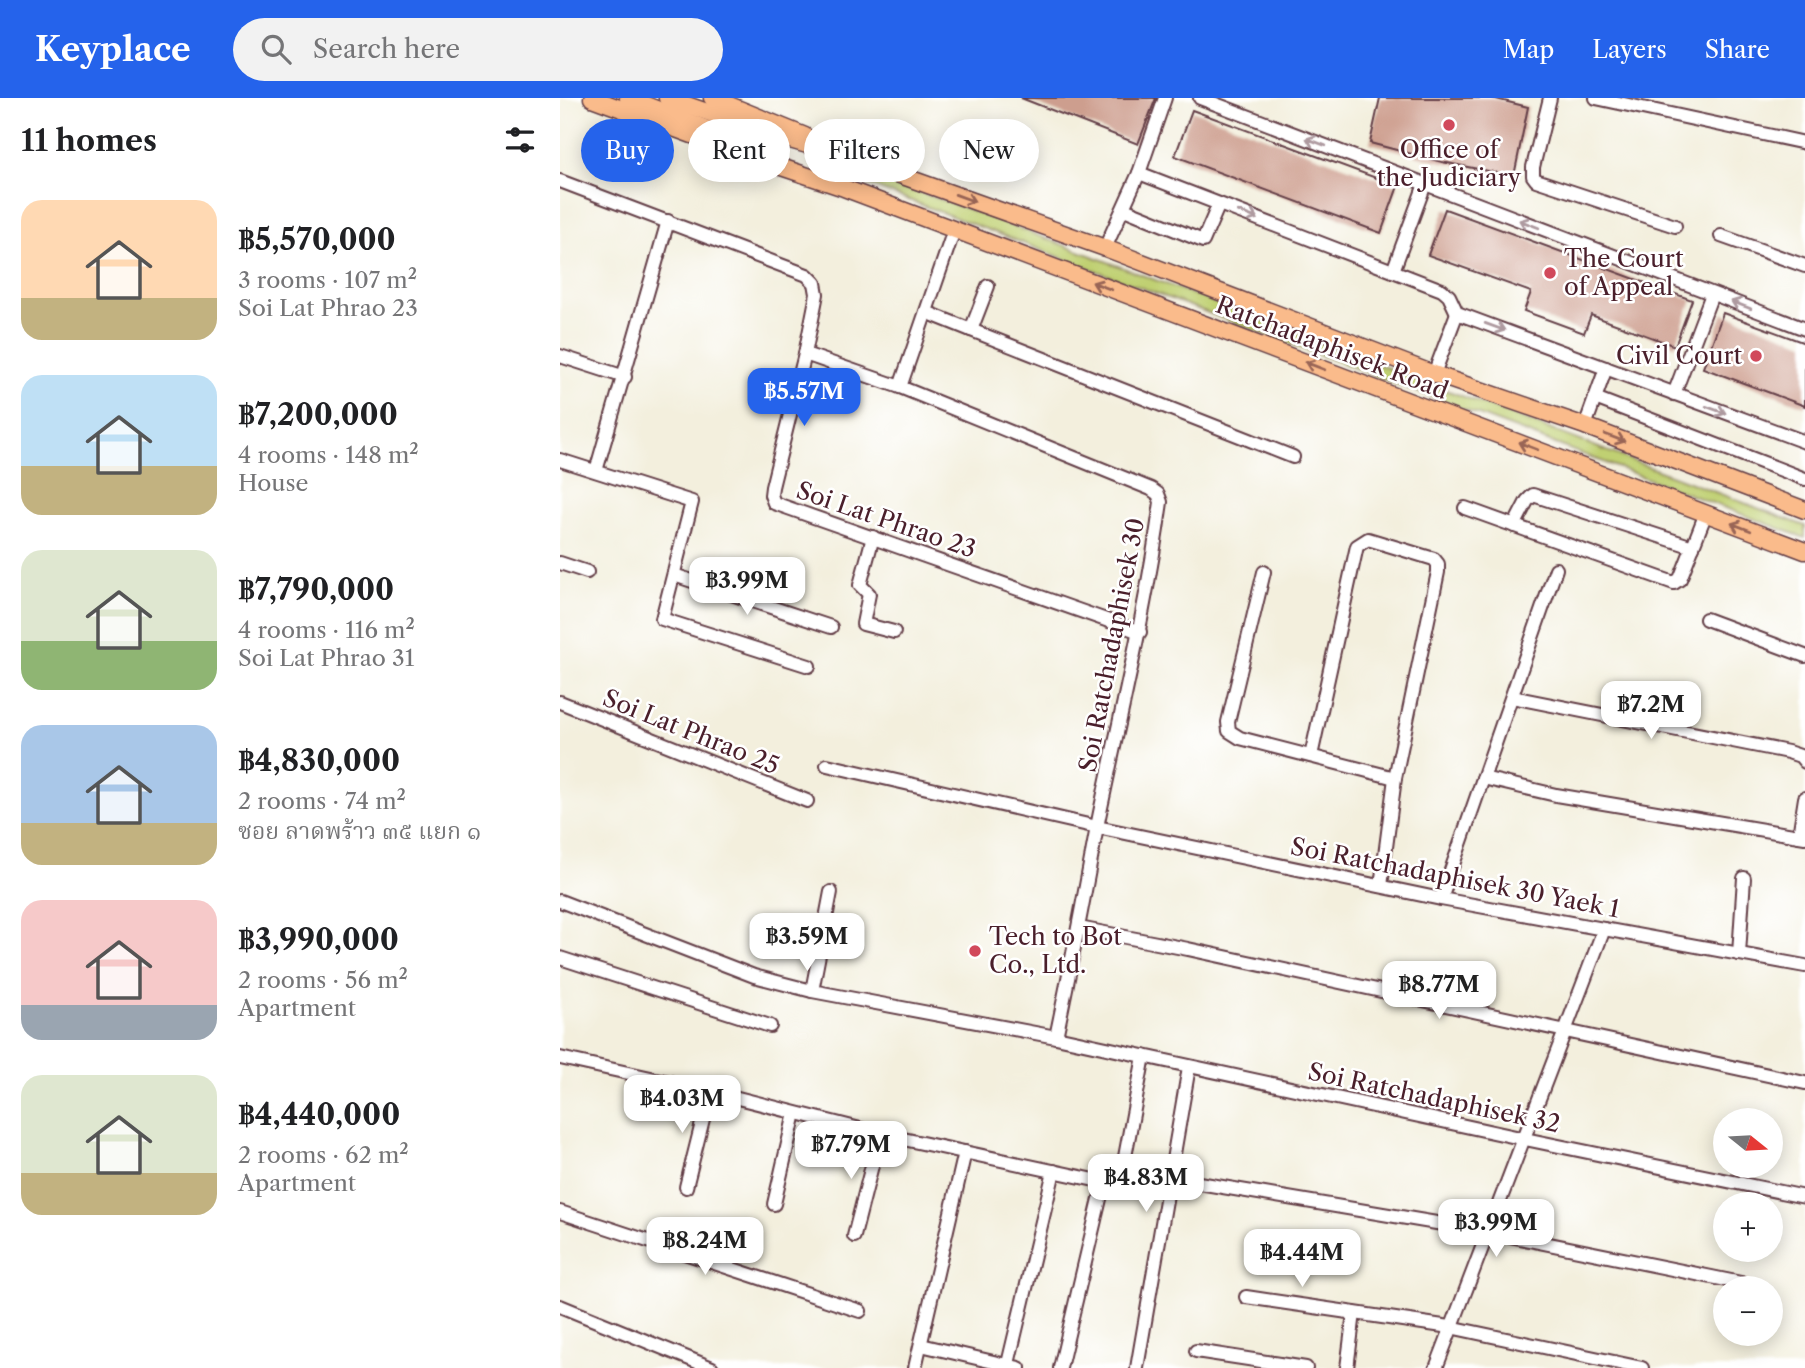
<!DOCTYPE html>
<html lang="en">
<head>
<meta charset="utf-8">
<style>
  body { margin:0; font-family:"Libre Caslon Text","Noto Serif Thai",serif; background:#f2f2f2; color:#202124; height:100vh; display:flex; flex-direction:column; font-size:26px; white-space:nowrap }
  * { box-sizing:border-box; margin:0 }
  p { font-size:23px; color:#757577 }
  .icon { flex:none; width:38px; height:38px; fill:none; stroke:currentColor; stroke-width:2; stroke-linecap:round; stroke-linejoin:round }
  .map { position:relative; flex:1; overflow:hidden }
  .details { display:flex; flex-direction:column; background:#fff; width:560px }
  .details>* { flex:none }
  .hud { position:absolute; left:21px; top:21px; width:665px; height:63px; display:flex; gap:14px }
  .needle { width:46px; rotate:108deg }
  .fabs { position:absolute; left:1153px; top:1010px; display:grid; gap:14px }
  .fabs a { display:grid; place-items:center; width:70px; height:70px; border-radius:50%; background:#fff; box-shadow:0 4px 18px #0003; font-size:35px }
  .price { position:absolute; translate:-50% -60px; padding:0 16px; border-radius:14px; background:#fff; color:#222; font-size:23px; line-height:46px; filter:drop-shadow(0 2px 4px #0008) }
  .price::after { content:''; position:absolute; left:50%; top:42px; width:21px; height:16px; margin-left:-10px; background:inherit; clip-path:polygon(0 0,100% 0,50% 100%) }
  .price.current { background:#2563eb; color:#fff }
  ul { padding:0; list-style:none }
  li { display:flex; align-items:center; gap:21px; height:175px; padding:0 21px }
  li span { display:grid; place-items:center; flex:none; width:196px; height:140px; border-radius:21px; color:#555 }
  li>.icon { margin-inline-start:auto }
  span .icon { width:84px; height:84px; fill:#fffc; stroke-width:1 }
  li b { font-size:30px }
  h2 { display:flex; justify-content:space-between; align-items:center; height:84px; padding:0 21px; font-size:30px }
  .chip { padding:0 24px; border-radius:32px; background:#fff; box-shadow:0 4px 18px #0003; font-size:24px; line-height:63px }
  .chip.current { background:#2563eb; color:#fff }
  header { display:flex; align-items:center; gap:42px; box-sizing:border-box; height:98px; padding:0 35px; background:#2563eb; color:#fff }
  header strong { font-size:33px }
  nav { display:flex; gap:38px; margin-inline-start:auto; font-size:24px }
  .search { width:490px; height:63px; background:#f2f2f2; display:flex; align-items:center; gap:18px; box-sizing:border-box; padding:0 24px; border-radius:38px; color:#757577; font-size:26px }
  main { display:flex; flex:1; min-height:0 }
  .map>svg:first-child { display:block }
</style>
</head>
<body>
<header>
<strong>Keyplace</strong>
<div class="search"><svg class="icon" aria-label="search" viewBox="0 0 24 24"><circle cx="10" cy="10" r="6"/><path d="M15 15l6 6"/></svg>Search here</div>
<nav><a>Map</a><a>Layers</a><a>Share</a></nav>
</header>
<main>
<section class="details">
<h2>11 homes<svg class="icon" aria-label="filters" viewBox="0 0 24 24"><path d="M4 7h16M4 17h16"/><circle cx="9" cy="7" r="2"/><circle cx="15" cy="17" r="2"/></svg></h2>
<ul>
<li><span style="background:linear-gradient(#ffd9b3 70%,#c2b280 0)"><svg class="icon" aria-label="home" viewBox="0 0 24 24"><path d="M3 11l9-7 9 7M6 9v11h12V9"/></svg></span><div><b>฿5,570,000</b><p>3 rooms · 107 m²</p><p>Soi Lat Phrao 23</p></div></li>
<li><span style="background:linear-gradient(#bfe0f5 65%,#c2b280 0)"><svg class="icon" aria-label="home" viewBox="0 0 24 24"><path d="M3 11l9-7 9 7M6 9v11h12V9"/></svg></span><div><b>฿7,200,000</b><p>4 rooms · 148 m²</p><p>House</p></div></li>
<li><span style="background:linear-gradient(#dfe7d0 65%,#8fb573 0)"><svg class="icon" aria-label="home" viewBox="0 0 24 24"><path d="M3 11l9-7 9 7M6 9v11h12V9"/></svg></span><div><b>฿7,790,000</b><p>4 rooms · 116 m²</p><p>Soi Lat Phrao 31</p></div></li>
<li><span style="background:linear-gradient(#a9c7e8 70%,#c2b280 0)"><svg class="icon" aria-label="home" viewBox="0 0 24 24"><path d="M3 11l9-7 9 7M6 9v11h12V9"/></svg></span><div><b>฿4,830,000</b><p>2 rooms · 74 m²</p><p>ซอย ลาดพร้าว ๓๕ แยก ๑</p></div></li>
<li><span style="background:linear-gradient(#f6c9c9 75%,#9aa5b1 0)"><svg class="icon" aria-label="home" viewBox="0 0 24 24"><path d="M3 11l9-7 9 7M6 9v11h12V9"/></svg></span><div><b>฿3,990,000</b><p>2 rooms · 56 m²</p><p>Apartment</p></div></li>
<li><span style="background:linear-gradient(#dfe7d0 70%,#c2b280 0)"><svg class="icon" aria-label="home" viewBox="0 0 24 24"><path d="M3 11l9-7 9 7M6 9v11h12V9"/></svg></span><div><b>฿4,440,000</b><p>2 rooms · 62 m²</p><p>Apartment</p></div></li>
</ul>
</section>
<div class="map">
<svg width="1245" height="1270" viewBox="0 0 1245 1270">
  <rect width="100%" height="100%" fill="#fff"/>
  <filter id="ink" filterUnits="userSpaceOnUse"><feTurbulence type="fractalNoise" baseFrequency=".0143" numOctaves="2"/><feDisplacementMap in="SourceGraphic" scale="14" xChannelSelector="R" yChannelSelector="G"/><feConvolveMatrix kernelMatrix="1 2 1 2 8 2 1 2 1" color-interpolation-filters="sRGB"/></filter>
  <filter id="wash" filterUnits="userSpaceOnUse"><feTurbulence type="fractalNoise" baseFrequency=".00686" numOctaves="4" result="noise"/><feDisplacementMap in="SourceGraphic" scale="28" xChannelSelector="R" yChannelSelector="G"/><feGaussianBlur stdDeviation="1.57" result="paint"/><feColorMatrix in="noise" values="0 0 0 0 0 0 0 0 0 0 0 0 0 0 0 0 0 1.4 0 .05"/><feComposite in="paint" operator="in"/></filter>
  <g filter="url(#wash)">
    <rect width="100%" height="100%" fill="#f3efdd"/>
    <polygon fill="#c0d072" stroke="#85784e" stroke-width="2" points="278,66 408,111 1245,428 1245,440 277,75 274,72"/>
    <g id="blocks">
      <g fill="#cd9e8e">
        <polygon points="461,0 596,0 578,46"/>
        <polygon points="820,0 932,0 968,9 954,78 882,64 810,45"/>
        <polygon points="632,12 838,88 821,135 615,58"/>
        <polygon points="885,111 1132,202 1115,248 1031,217 1024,235 964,213 971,194 868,157"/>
        <polygon points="1163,215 1245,245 1245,308 1143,270"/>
      </g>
    </g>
  </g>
  <g filter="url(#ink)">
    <use href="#blocks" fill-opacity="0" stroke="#633e46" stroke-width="2"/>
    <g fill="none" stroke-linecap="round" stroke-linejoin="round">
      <g stroke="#633e46" stroke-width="16">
        <g id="minor">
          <polyline points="640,0 1245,231"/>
          <polyline points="990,0 973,69 973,78 976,82 1115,128"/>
          <polyline points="1036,0 1245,45"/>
          <polyline points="579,75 882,192 889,198 897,215 1245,344"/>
          <polyline points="0,83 247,177 255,185 257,196 245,256 212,389 211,397 214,405 580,534"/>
          <polyline points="564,111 643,143 659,106"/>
          <path d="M394,132L340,289L591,391L598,396L601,404C586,514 559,621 537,729C524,799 511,869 496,939"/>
          <polyline points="1161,138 1245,168"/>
          <polyline points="545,150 579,75 605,0"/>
          <polyline points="833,173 865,86"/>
          <polyline points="428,188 411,232 733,359"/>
          <polyline points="366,214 411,232"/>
          <polyline points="245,256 340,289"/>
          <polyline points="0,258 65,279"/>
          <polyline points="874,276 897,215"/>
          <polyline points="1114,296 1152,196"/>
          <polyline points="1035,300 1245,381"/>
          <polyline points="1025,328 1046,270"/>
          <polyline points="0,362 132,404 102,521 249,568"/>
          <polyline points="36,373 108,123"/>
          <polyline points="905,410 1114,485 1120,481 1146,415"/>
          <polyline points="954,428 967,403 973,397 1133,449"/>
          <polyline points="313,439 300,487 309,496 303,526 334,534"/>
          <polyline points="0,465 27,474"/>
          <polyline points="704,474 668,624 669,633 680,640 835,680"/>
          <polyline points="114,477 271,529"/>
          <polyline points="1146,521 1245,558"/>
          <polyline points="952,599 1228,654 1240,658 1245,664"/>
          <polyline points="0,604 247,703"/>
          <polyline points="751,658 797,448 808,441 874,461 878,466 878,474 835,680 821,788"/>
          <polyline points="267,667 537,729 881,801 1245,868"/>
          <polyline points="923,680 996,697 1245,739"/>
          <polyline points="1239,738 1245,700"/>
          <polyline points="881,801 996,471"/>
          <polyline points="0,803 194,878 252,893 496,939 965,1041 1245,1099"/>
          <polyline points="519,830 628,851 1245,985"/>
          <polyline points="1179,856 1184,780"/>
          <polyline points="0,860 210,928"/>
          <polyline points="252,893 271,794"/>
          <polyline points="0,960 150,993 320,1036 544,1084 556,1083 561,1080 584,958"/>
          <polyline points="609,1080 930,1134 1186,1186"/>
          <polyline points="126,1089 150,993"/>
          <polyline points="214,1106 235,1015"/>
          <polyline points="0,1114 300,1213"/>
          <polyline points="294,1138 320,1036"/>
          <polyline points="686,1199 890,1229 1082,1270"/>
          <polyline points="0,1208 152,1270"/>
          <polyline points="361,1247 459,1270"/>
          <polyline points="636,1253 746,1270"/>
          <polyline points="355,1270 405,1054"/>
          <polyline points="447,1270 494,1073"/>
          <polyline points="500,1270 544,1084"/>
          <polyline points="577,1270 629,969"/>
          <polyline points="787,1270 794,1215"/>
          <polyline points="876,1270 1044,831"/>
        </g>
      </g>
      <g stroke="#633e46" stroke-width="19">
        <g id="major">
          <polyline points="32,0 200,62 284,90 1245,453"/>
          <polyline points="68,0 157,35"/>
          <polyline points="107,0 213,37 295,61 545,150 874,276 1025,328 1245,412"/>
          <polyline points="152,0 245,38"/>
        </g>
      </g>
      <use href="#minor" stroke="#fff" stroke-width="12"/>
      <use href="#major" stroke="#fabb8b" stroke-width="16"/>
    </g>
    <defs><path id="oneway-shaft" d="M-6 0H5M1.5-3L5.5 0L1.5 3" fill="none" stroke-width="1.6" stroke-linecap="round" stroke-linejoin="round" transform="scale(1.75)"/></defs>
    <g stroke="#ae9aa0">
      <use href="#oneway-shaft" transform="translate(756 44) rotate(-159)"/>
      <use href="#oneway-shaft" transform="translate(688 117) rotate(21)"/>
      <use href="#oneway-shaft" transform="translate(969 126) rotate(-159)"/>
      <use href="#oneway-shaft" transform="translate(1181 207) rotate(-159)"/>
      <use href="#oneway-shaft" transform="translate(935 229) rotate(20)"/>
      <use href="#oneway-shaft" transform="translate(1156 312) rotate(20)"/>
    </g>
    <g stroke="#996556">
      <use href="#oneway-shaft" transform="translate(405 100) rotate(20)"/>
      <use href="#oneway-shaft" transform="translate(542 188) rotate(-159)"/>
      <use href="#oneway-shaft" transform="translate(755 268) rotate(-159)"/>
      <use href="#oneway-shaft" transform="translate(1055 340) rotate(21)"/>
      <use href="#oneway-shaft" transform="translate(968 348) rotate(-159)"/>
      <use href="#oneway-shaft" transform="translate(1181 429) rotate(-159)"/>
    </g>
  </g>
  <g fill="#d1495b" stroke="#fff" stroke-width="2.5">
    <circle cx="889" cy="27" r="7"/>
    <circle cx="990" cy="175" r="7"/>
    <circle cx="1196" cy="258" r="7"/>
    <circle cx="415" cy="853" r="7"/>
  </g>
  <g text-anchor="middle" stroke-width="5" stroke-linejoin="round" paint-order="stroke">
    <g font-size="24" fill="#4a1f2b" stroke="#fff" text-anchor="start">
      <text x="889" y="60" text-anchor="middle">Office of<tspan x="889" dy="28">the Judiciary</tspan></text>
      <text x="1004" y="169">The Court<tspan x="1004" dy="28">of Appeal</tspan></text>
      <text x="1182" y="266" text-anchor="end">Civil Court</text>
      <text x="429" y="847">Tech to Bot<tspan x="429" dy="28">Co., Ltd.</tspan></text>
    </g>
    <g font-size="24" fill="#4a1f2b" stroke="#fff">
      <text transform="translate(772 250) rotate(21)" y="8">Ratchadaphisek Road</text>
      <text transform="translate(326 422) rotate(19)" y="8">Soi Lat Phrao 23</text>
      <text transform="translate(552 547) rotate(-79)" y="8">Soi Ratchadaphisek 30</text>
      <text transform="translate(131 634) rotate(22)" y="8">Soi Lat Phrao 25</text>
      <text transform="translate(895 780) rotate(11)" y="8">Soi Ratchadaphisek 30 Yaek 1</text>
      <text transform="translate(874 1000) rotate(12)" y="8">Soi Ratchadaphisek 32</text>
    </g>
  </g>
</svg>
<div class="fabs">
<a><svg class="needle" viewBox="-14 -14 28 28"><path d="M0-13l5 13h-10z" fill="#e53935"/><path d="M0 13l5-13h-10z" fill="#757577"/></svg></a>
<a>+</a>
<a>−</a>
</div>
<b class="price current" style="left:244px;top:330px">฿5.57M</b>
<b class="price" style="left:187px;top:519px">฿3.99M</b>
<b class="price" style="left:1091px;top:643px">฿7.2M</b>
<b class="price" style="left:247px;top:875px">฿3.59M</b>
<b class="price" style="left:879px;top:923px">฿8.77M</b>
<b class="price" style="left:122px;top:1037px">฿4.03M</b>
<b class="price" style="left:291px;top:1083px">฿7.79M</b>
<b class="price" style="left:586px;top:1116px">฿4.83M</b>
<b class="price" style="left:936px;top:1161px">฿3.99M</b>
<b class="price" style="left:145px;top:1179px">฿8.24M</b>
<b class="price" style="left:742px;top:1191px">฿4.44M</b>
<div class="hud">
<a class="chip current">Buy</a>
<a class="chip">Rent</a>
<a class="chip">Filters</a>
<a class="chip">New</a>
</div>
</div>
</main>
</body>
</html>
